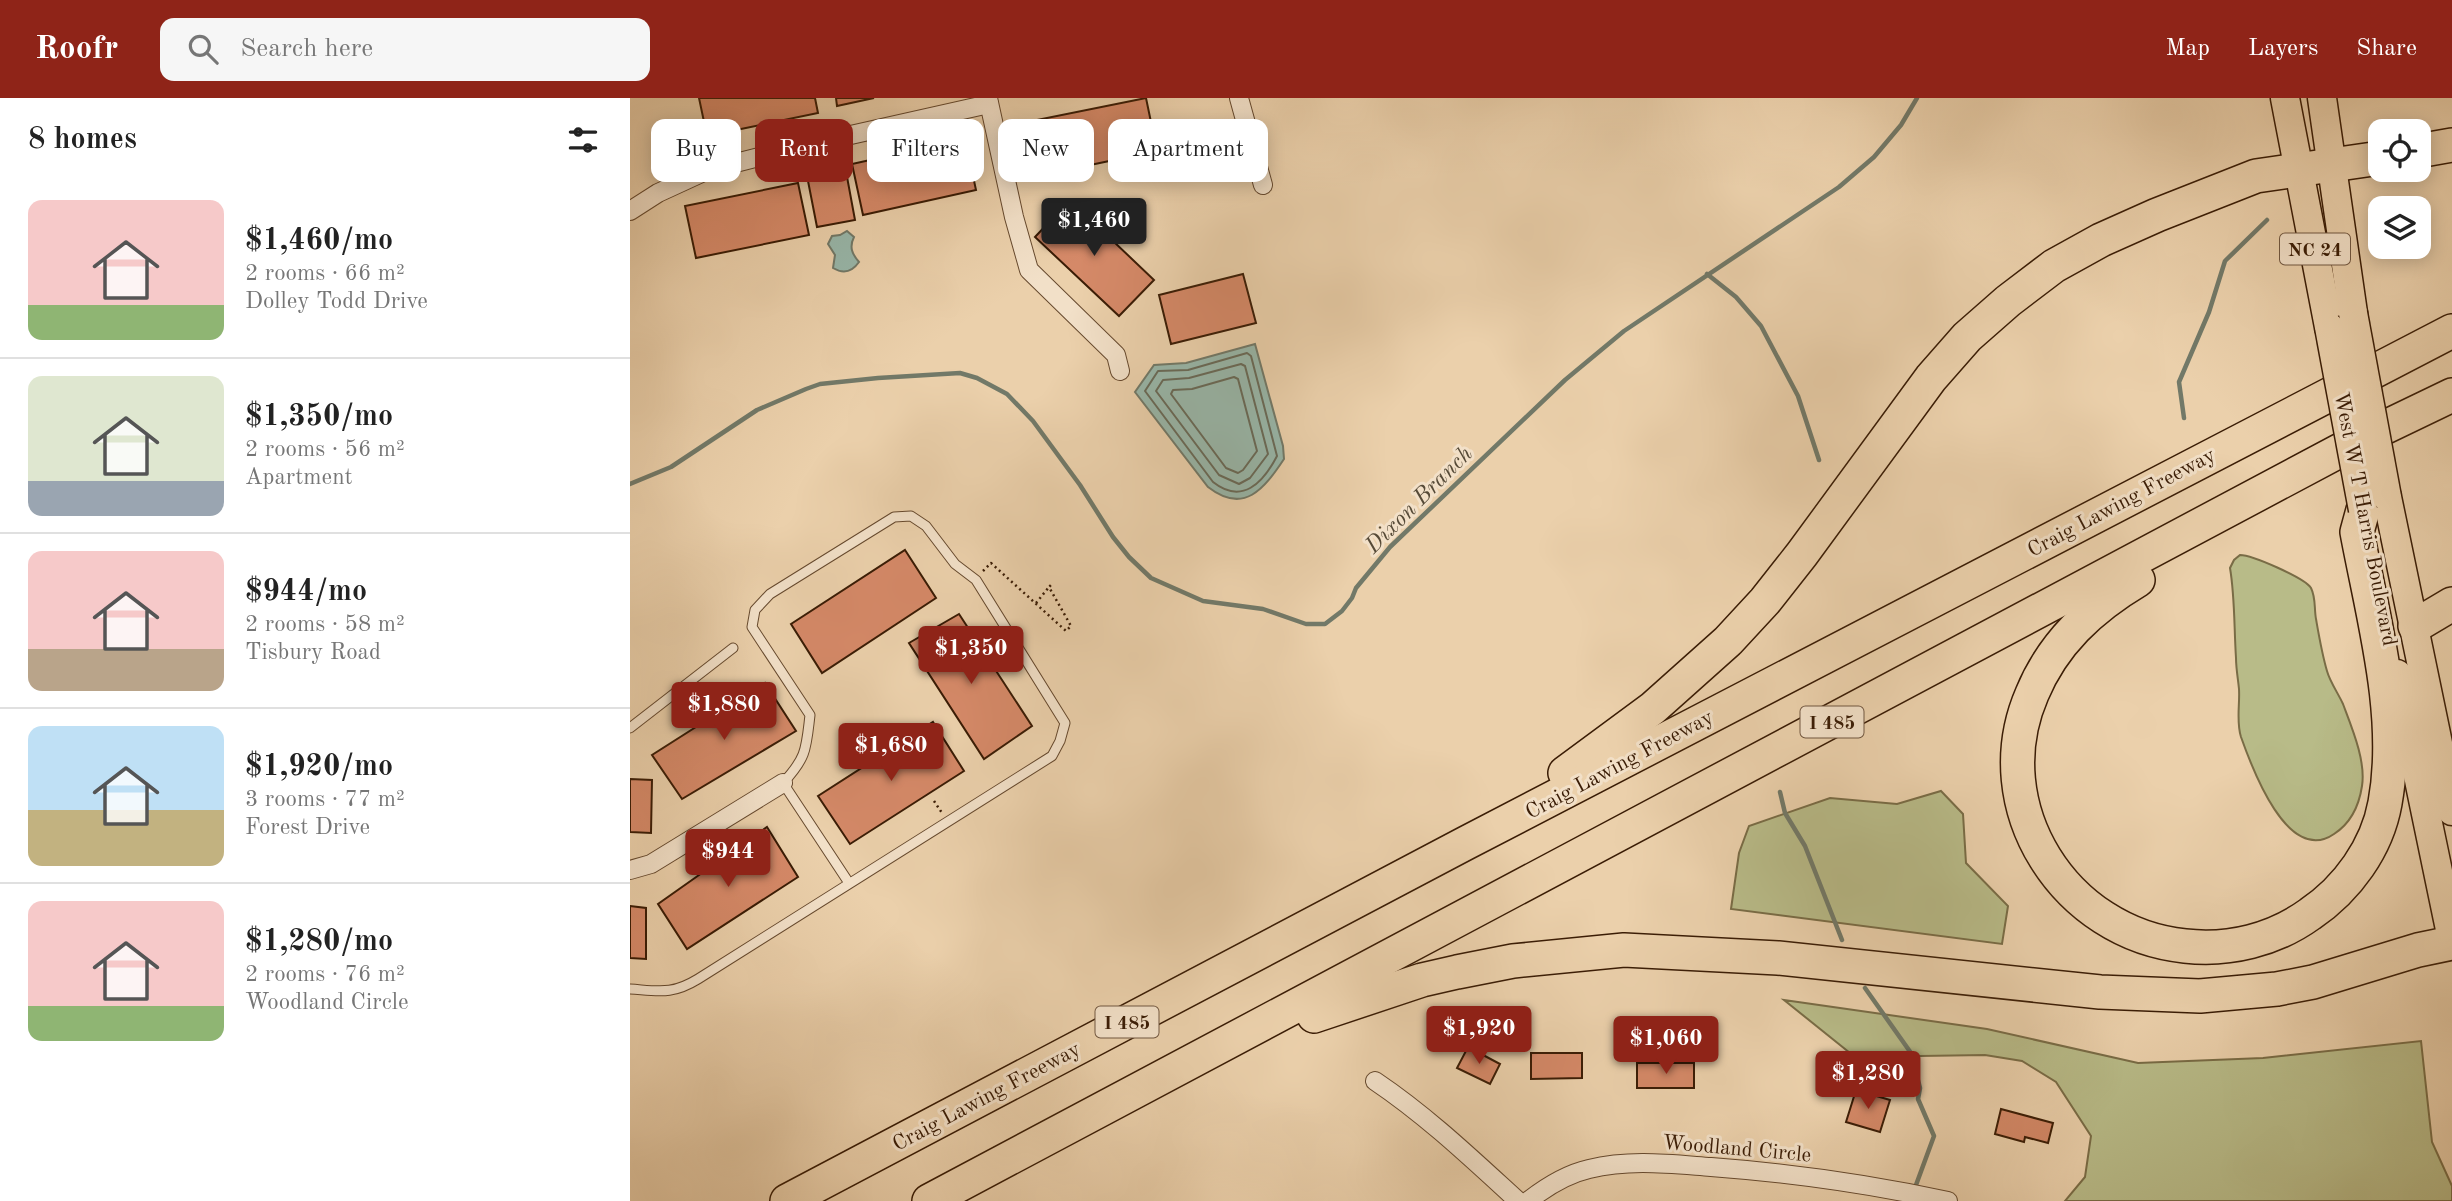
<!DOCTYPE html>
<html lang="en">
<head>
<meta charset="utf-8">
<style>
  body { margin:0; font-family:"Old Standard TT",serif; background:#f6f6f6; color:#222; height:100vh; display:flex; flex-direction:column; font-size:26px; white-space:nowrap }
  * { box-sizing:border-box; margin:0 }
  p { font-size:23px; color:#767676 }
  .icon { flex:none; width:38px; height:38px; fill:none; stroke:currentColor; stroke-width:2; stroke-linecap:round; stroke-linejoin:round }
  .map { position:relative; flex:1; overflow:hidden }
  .drawer { display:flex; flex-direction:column; background:#fff; width:630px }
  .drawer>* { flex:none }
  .guide { position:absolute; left:21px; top:21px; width:665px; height:63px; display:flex; gap:14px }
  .buttons { position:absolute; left:1738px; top:21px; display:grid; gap:14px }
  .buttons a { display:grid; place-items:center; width:63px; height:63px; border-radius:14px; background:#fff; box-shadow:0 4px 18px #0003; font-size:35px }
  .price { position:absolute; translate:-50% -60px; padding:0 16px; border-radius:7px; background:#8f2418; color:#fff; font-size:23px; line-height:46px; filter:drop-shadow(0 2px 4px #0008) }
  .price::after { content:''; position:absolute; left:50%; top:42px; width:21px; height:16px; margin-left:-10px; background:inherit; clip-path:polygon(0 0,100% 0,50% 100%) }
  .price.current { background:#222; color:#fff }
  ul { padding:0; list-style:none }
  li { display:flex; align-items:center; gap:21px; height:175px; padding:0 28px }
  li+li { border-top:2px solid #e0e0e0 }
  li span { display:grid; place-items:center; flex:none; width:196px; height:140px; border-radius:14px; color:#555 }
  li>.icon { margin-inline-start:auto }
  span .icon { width:84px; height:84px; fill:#fffc; stroke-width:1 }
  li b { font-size:30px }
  h2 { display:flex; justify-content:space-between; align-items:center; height:84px; padding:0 28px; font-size:30px }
  .tag { padding:0 24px; border-radius:14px; background:#fff; box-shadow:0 4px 18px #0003; font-size:24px; line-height:63px }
  .tag.current { background:#8f2418; color:#fff }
  header { display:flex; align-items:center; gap:42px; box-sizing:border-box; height:98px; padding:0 35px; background:#8f2418; color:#fff }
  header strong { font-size:33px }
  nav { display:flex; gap:38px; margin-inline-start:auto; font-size:24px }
  .search { width:490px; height:63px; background:#f6f6f6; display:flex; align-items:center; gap:18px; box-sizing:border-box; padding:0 24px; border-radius:14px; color:#767676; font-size:26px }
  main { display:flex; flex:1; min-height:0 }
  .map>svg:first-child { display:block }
</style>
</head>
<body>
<header>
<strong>Roofr</strong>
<div class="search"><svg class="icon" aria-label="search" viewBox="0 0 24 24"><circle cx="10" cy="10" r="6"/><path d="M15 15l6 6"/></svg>Search here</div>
<nav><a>Map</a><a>Layers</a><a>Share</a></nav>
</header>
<main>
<section class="drawer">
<h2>8 homes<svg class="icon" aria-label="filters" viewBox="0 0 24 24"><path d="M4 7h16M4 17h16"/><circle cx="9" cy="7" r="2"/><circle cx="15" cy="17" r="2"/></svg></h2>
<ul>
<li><span style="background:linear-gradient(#f6c9c9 75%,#8fb573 0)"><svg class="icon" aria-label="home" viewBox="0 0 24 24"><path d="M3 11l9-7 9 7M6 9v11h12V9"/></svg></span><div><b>$1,460/mo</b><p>2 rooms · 66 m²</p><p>Dolley Todd Drive</p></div></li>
<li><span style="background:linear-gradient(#dfe7d0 75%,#9aa5b1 0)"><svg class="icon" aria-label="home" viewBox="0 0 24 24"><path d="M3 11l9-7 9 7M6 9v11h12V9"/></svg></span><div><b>$1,350/mo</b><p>2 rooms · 56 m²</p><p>Apartment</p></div></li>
<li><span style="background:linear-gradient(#f6c9c9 70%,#b9a48a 0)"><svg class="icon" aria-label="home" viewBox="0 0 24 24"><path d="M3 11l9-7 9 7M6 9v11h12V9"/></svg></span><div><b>$944/mo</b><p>2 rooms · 58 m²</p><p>Tisbury Road</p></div></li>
<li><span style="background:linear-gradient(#bfe0f5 60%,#c2b280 0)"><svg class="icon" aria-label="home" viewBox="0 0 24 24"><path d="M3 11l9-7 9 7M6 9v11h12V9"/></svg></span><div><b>$1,920/mo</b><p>3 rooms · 77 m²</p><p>Forest Drive</p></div></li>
<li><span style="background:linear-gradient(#f6c9c9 75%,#8fb573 0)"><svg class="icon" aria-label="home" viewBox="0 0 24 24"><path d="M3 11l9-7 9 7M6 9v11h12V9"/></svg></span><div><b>$1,280/mo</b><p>2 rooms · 76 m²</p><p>Woodland Circle</p></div></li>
</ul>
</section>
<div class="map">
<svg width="1822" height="1103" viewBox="0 0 1822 1103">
  <rect width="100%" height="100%" fill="#ebd0ab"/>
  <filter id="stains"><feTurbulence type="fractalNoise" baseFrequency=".00286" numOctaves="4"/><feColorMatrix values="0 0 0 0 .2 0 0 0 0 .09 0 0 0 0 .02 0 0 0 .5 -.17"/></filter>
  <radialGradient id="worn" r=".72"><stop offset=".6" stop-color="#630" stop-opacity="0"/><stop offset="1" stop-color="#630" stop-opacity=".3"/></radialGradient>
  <g fill="#b8bb88" stroke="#796c46" stroke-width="2">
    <path d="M1610,457C1622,457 1675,480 1681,490C1686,500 1684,510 1686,521C1689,538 1692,556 1697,573C1700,584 1708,595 1713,606C1722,630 1736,663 1732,688C1729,708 1721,725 1704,736C1658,768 1622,670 1611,639C1606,623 1610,607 1609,591C1608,581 1606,570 1606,560C1604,530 1605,499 1600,470L1604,462Z"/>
    <polygon points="1311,693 1333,716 1336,765 1378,808 1372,846 1101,811 1109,755 1119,728 1200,700 1267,706"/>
    <polygon points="1154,902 1357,931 1508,965 1633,960 1791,943 1802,1044 1822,1088 1822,1103 1435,1103 1455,1079 1461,1038 1426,984 1392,963 1355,957 1225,959"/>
  </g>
  <g fill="#98b7aa" stroke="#727968" stroke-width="2">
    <path d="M217,133L224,139C219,149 222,156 229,164C222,174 213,176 203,170L205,157L198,146L202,138L210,137Z"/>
    <path d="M625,246L653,348L654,361C634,391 614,417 578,389L505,294L524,267L556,265Z"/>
  </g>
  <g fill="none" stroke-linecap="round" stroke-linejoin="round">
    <g stroke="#696a58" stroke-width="2">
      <path d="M617,255L621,258L647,358C633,385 612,407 583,384L515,293L528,273L558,272Z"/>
      <polygon points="611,266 615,268 638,356 620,380 609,386 589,377 526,293 533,282 559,280"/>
      <polygon points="604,279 608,281 627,353 613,372 608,375 596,370 541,296 543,292 562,291"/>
    </g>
    <g stroke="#727968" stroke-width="4.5">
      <polyline points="1077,176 1106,199 1131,228 1168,298 1189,362"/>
      <polyline points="1554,320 1549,284 1579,214 1595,163 1637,122"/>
      <polyline points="0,386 41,369 127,312 176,291 190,286 248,280 330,275 347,280 377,296 403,323 450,387 483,439 499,459 521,480 573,503 633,511 676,526 695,526 712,513 722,500 726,490 760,449 935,282 994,233 1209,89 1244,59 1271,27 1287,0"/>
      <polyline points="1150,694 1155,715 1175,748 1212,842"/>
      <polyline points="1235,890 1281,955 1290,990 1288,1001 1304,1038 1286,1087"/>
    </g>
  </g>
  <g fill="#d58968" stroke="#3a1c05" stroke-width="2">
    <polygon points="69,0 185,0 188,15 77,38"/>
    <polygon points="206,0 244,0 207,8"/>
    <polygon points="516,0 527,53 403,79 392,25"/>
    <polygon points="335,41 346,92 233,117 222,66"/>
    <polygon points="215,68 225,122 187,129 178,83 190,80 189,73"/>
    <polygon points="168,85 179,137 66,160 55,108"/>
    <polygon points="440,102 524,182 489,218 405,139"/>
    <polygon points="613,176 626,225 541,246 529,197"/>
    <polygon points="275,452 306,500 192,575 161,526"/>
    <polygon points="329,516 402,628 354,661 279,545"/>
    <polygon points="135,585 166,633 52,701 22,657"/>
    <polygon points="303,624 334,673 220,746 188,698"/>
    <polygon points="0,681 22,682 21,735 0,734"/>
    <polygon points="137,729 168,779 57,851 28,806"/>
    <polygon points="0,808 16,810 16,861 0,860"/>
    <polygon points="838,949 870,966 860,986 827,970"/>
    <polygon points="901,955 952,955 952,980 901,981"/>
    <rect x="1007" y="965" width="57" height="25"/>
    <polygon points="1226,992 1260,1002 1250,1034 1216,1024"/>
    <polygon points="1371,1011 1423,1025 1418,1045 1395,1039 1394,1044 1365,1036"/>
  </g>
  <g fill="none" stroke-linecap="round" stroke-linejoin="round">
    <g stroke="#66492e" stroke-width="11">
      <g id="lane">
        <polyline points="0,630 103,550"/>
        <path d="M0,891C29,893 42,897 68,881L422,658L430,643L435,625L346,482L325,466L296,428L281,418L264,419L140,496L125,512L122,529L180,617C176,651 177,659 153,685L219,785"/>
      </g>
    </g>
    <g stroke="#66492e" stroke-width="20">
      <g id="street">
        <polyline points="358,0 384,119 399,172 486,257 490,273"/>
        <polyline points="609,0 633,87"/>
        <polyline points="0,113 28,95 78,72 176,47 359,6"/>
        <polyline points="0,772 21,766 153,685"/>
        <path d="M745,983C797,1018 842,1061 888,1103"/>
        <path d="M898,1103C916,1089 937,1076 959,1071C1000,1061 1040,1066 1081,1069C1161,1075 1239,1086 1318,1103"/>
      </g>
    </g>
    <g stroke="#3a1c05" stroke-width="31">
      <g id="primary">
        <polyline points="1655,0 1699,229"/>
        <polyline points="1692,0 1723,215"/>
        <polyline points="1757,399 1822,713"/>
        <polyline points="1767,576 1822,841"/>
      </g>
    </g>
    <g stroke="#3a1c05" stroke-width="36">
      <g id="highway">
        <polyline points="1788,53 1822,47"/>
        <path d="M1508,482C1461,510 1423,545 1402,596C1353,709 1435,836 1555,848C1599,853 1644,842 1680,816C1717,791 1747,750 1755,705C1771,618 1743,520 1727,434L1733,412"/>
        <polyline points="1785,528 1822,506"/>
        <polyline points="935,675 1023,610 1098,543 1135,503 1172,456 1301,280 1337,239 1378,203 1424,168 1471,142 1527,117 1626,78 1750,60"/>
        <polyline points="684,918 792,882 827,874 883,863 994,852 1148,860 1470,894 1570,898 1647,891 1683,884 1788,852 1822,845"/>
        <polyline points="157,1103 836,745 1822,233"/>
        <polyline points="299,1103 1741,336 1822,297"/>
      </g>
    </g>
    <g stroke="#3a1c05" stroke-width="2.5" stroke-dasharray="2 3.5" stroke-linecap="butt">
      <polyline points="353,473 361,465 436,533 441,528 419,489 422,486"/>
      <polyline points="406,505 419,489"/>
      <polyline points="359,544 368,538"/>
      <polyline points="304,703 312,715"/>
    </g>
    <use href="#lane" stroke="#f2e0c8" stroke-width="9"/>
    <use href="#street" stroke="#f2e0c8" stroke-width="18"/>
    <use href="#primary" stroke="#ebd0ab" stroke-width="28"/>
    <use href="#highway" stroke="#ebd0ab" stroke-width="33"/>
    <g stroke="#3a1c05" stroke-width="31" stroke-linecap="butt">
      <g id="primary-bridge">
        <polyline points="1723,215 1757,399"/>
        <polyline points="1699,229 1733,412"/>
      </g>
    </g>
    <use href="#primary-bridge" stroke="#ebd0ab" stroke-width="28"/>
  </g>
  <g text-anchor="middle" stroke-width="6" stroke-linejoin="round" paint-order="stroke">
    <g fill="#f2e0c8" stroke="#715740" stroke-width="2">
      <rect x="1650" y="135.5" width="70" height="31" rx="5"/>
      <rect x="1170.5" y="608.5" width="63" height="31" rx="5"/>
      <rect x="465.5" y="908.5" width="63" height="31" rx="5"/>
    </g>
    <g font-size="19" font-weight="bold" fill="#3a1c05">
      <text x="1685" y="158">NC 24</text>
      <text x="1202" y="631">I 485</text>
      <text x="497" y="931">I 485</text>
    </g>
    <g font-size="21" fill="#3a1c05" stroke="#f2e0c8">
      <text transform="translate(1491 404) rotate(-28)" y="7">Craig Lawing Freeway</text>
      <text transform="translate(1736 421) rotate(79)" y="7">West W T Harris Boulevard</text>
      <text transform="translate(989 666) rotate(-28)" y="7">Craig Lawing Freeway</text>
      <text transform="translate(356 998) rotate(-28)" y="7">Craig Lawing Freeway</text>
      <text transform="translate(1107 1050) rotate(5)" y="7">Woodland Circle</text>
    </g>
    <g font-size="23" font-style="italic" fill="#564a37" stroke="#f2e0c8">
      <text transform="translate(788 401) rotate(-45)" y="8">Dixon Branch</text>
    </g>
  </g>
  <rect width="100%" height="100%" filter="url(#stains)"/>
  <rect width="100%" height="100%" fill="url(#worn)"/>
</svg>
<div class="buttons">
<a><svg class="icon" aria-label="locate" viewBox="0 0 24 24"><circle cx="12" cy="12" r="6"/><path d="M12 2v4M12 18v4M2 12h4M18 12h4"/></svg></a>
<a><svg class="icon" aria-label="layers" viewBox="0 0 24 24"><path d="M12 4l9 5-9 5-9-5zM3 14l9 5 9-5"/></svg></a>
</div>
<b class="price current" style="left:464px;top:160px">$1,460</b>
<b class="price" style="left:341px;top:588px">$1,350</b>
<b class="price" style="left:94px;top:644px">$1,880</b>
<b class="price" style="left:261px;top:685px">$1,680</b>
<b class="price" style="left:98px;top:791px">$944</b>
<b class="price" style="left:849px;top:968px">$1,920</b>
<b class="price" style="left:1036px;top:978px">$1,060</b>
<b class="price" style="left:1238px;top:1013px">$1,280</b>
<div class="guide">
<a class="tag">Buy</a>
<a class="tag current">Rent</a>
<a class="tag">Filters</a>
<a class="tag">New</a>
<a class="tag">Apartment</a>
</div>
</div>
</main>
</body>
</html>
